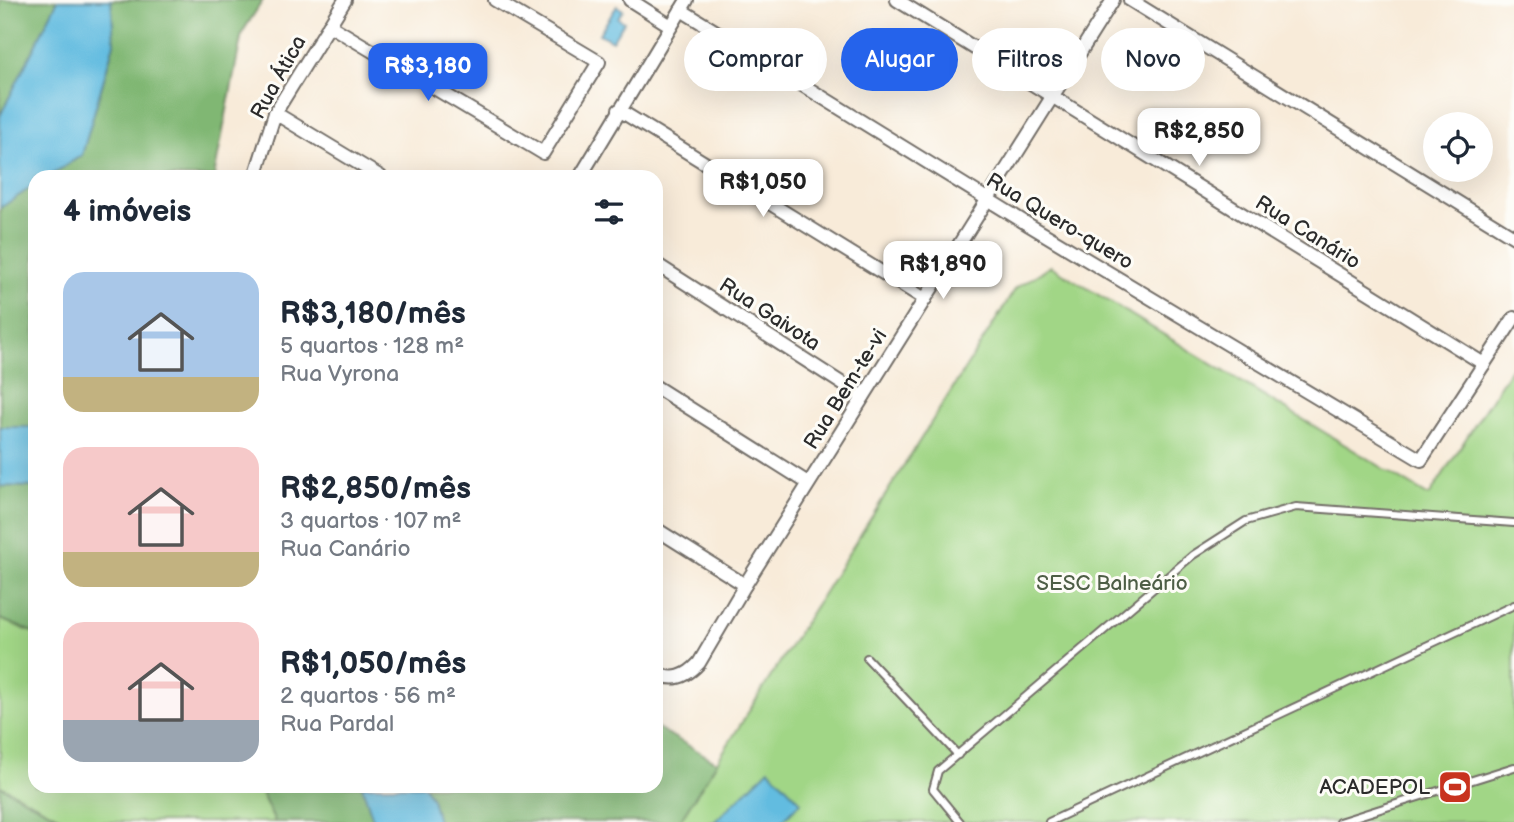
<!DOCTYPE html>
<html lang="pt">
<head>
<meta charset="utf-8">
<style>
  body { margin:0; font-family:"Balsamiq Sans",sans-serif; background:#f6f6f7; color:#1f2937; height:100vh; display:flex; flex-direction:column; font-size:26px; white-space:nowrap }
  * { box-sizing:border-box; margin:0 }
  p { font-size:23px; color:#747a83 }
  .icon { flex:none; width:38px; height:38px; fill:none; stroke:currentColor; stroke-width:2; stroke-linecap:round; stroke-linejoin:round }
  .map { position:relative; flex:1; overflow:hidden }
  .side { position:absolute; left:28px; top:170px; width:635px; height:623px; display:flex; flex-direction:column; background:#fff; border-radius:21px; box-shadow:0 7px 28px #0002 }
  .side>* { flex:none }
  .top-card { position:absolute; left:684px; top:28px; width:665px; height:63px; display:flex; gap:14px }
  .buttons { position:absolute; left:1423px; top:112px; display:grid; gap:14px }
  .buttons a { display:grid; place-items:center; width:70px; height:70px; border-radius:50%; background:#fff; box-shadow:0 7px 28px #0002; font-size:35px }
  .price { position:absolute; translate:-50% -60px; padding:0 16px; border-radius:14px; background:#fff; color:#222; font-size:23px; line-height:46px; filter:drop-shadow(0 2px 4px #0008) }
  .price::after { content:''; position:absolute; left:50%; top:42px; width:21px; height:16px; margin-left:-10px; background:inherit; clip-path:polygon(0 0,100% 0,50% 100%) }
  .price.active { background:#2563eb; color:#fff }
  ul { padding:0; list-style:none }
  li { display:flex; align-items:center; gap:21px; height:175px; padding:0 35px }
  li span { display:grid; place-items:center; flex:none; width:196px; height:140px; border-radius:21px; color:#555 }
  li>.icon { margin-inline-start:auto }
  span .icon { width:84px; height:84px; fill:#fffc; stroke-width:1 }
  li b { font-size:30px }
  h2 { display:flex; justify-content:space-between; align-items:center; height:84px; padding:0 35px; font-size:30px }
  .chip { padding:0 24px; border-radius:32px; background:#fff; box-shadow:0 7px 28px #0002; font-size:24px; line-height:63px }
  .chip.active { background:#2563eb; color:#fff }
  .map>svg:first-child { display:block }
</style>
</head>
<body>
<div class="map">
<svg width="1514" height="822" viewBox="0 0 1514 822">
  <rect width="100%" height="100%" fill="#fdfcf7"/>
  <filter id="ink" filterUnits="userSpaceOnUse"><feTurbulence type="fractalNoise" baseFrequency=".0143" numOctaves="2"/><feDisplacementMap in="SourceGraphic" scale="14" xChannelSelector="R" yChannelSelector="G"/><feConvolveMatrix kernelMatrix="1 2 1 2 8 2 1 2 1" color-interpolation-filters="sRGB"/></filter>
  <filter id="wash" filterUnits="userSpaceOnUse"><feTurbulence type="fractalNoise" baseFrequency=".00686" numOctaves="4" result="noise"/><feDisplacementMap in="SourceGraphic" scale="28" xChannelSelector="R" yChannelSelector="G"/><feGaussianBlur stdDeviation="1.57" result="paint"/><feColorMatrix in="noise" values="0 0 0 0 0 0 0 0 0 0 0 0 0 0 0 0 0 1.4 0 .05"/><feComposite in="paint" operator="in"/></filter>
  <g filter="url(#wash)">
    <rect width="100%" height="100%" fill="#f8ebd9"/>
    <g fill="#a1d686" stroke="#668058" stroke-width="2">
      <polygon points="1051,266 1429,496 1514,364 1514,822 679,822 1016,288"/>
      <polygon points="0,619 35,633 35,786 258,786 275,822 69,822 0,786"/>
    </g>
    <g fill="#80b773" stroke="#56714f" stroke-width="2">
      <polygon points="0,0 58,0 0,116"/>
      <polygon points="111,0 263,0 242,33 214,177 48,177 82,155 114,44"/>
      <polygon points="35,185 35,427 0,427 0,208"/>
      <polygon points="0,486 35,487 35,633 0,619"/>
      <polygon points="656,727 717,762 679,822 438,822 432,799 424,786 656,786"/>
      <polygon points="0,786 69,822 0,822"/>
      <polygon points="258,786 362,786 374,822 275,822"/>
    </g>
    <g fill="#62bce0" stroke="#467486" stroke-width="2">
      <polygon points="58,0 111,0 114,43 82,155 48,177 35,177 35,185 0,208 0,116"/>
      <polygon points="617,6 623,10 618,18 624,22 612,41 599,34"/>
      <polygon points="0,427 35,427 35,487 0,486"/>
      <polygon points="769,769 801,802 781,822 714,822"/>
      <polygon points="362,786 424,786 432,799 438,822 374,822"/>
    </g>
  </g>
  <g filter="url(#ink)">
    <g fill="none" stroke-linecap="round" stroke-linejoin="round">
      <g stroke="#736e68" stroke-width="10">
        <g id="service">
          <polyline points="867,658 958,755"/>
          <polyline points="960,822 933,789 938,771 1193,555 1246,521 1296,507 1514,523"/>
          <polyline points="1049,822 1514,605"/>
          <polyline points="1339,822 1514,767"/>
        </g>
      </g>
      <g stroke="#736e68" stroke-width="16">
        <g id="minor">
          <polyline points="630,0 671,26"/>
          <polyline points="897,0 1484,364"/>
          <polyline points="1130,0 1514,237"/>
          <polyline points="681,10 1029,225 1421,460 1514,318"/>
          <polyline points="329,25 543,153 599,62 495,0"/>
          <polyline points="619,110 925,299"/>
          <polyline points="275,113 381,177"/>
          <polyline points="255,177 275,113 345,0"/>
          <polyline points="580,177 687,0"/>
          <polyline points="656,264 863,397"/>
          <polyline points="656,387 808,483"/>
          <polyline points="656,529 745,585"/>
          <path d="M656,672C673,683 687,676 699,663L745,585L1113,0"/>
        </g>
      </g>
      <use href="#service" stroke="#fff" stroke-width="6"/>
      <use href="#minor" stroke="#fff" stroke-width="12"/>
    </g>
  </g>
  <defs>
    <g id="stadium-square" transform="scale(1.75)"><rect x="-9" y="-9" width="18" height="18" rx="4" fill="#c8321e" stroke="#fdfcf7"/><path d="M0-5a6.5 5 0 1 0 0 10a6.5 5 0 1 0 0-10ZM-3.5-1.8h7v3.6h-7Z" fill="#fff"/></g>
  </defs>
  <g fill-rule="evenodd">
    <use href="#stadium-square" x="1455" y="787"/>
  </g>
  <g text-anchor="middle" stroke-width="6" stroke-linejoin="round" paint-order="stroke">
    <g font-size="21" fill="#2b2b2b" stroke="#fdfcf7">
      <text transform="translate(278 77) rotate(-61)" y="7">Rua Ática</text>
      <text transform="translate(1060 221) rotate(31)" y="7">Rua Quero-quero</text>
      <text transform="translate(1308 232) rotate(32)" y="7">Rua Canário</text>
      <text transform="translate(770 314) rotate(33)" y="7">Rua Gaivota</text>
      <text transform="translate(845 389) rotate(-58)" y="7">Rua Bem-te-vi</text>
    </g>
    <g font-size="21" fill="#4e5e46" stroke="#fdfcf7">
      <text x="1112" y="590">SESC Balneário</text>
    </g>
    <g font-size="21" fill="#2b2b2b" stroke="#fdfcf7" text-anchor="end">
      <text x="1430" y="794">ACADEPOL</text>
    </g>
  </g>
</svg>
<div class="buttons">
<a><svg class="icon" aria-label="locate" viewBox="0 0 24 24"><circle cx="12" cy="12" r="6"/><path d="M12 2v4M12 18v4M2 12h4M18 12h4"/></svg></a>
</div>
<b class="price active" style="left:428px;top:103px">R$3,180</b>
<b class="price" style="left:1199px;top:168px">R$2,850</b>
<b class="price" style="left:763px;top:219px">R$1,050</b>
<b class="price" style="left:943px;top:301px">R$1,890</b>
<div class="top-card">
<a class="chip">Comprar</a>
<a class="chip active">Alugar</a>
<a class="chip">Filtros</a>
<a class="chip">Novo</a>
</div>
<section class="side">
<h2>4 imóveis<svg class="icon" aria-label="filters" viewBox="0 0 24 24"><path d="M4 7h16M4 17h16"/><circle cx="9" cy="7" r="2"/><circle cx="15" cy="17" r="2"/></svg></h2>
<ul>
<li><span style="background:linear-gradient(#a9c7e8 75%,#c2b280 0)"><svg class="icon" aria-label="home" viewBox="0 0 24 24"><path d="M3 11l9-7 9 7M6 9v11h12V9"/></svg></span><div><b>R$3,180/mês</b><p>5 quartos · 128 m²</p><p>Rua Vyrona</p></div></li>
<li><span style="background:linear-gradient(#f6c9c9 75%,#c2b280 0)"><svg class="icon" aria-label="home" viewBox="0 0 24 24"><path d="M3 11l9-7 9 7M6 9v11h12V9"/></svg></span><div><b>R$2,850/mês</b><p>3 quartos · 107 m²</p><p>Rua Canário</p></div></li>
<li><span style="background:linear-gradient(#f6c9c9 70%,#9aa5b1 0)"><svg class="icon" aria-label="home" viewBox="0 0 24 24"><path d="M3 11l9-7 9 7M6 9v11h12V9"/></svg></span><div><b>R$1,050/mês</b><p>2 quartos · 56 m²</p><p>Rua Pardal</p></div></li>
</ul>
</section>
</div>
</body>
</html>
